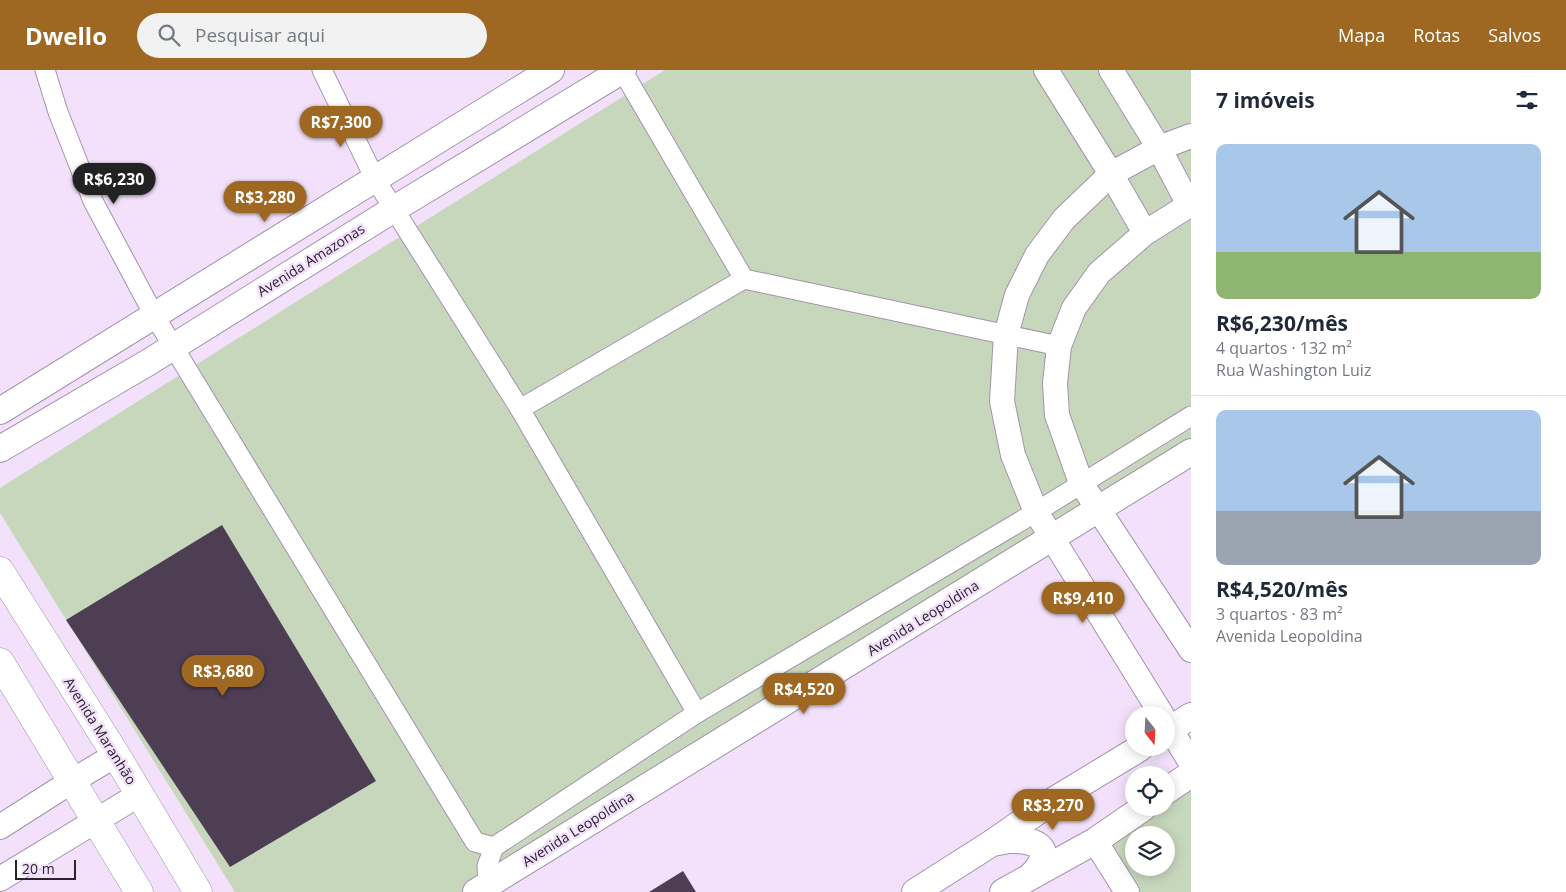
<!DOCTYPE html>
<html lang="pt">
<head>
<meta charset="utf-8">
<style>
  body { margin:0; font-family:"Open Sans",sans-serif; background:#f2f2f3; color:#1f2937; height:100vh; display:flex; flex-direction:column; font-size:19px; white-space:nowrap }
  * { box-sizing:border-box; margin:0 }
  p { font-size:16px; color:#747a83 }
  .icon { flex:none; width:28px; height:28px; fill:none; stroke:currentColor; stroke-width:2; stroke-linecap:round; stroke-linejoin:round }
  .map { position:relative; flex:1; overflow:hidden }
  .details { display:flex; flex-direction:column; background:#fff; width:375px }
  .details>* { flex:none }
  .needle { width:32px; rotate:162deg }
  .controls { position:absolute; left:1125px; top:636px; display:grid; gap:10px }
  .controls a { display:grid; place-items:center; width:50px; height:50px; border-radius:50%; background:#fff; box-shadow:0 2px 12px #0003; font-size:25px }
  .scale { position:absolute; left:15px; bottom:12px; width:61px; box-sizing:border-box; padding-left:5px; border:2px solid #2a232d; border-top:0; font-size:14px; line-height:18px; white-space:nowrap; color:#2a232d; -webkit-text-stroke:4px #f3e1fc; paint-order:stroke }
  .price { position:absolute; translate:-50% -42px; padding:0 11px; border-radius:18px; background:#9e6822; color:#fff; font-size:16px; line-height:32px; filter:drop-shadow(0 1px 2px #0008) }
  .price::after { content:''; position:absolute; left:50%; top:30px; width:15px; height:11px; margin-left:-8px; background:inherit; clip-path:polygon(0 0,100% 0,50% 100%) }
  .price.current { background:#222; color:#fff }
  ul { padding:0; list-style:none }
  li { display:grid; align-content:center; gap:10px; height:265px; padding:0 25px }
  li+li { border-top:1px solid #e0e1e3 }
  li span { display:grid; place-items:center; height:155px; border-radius:10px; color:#555 }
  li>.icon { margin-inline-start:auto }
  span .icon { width:90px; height:90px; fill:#fffc; stroke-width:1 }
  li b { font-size:21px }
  h2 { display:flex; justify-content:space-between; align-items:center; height:60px; padding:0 25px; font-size:21px }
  header { display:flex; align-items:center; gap:30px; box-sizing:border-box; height:70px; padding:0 25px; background:#9e6822; color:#fff }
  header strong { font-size:24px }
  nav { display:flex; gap:28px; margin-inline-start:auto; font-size:18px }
  .search { width:350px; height:45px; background:#f2f2f3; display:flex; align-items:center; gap:12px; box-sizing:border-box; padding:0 18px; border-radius:28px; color:#747a83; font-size:19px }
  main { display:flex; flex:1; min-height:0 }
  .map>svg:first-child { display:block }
</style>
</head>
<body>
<header>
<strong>Dwello</strong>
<div class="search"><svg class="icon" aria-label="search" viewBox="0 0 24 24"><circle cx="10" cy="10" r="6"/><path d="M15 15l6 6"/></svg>Pesquisar aqui</div>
<nav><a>Mapa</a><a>Rotas</a><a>Salvos</a></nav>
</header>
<main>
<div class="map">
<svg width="1191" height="822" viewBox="0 0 1191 822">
  <rect width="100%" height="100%" fill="#f3e1fc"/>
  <g fill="#c7d7bc" fill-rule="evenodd">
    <polygon points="665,0 1191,0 1191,381 476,822 235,822 0,443 0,418"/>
    <path d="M1191,719V822H1138L1103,773L1160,738H1166V734ZM1134,765H1166V798H1134Z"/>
  </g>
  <g fill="#4d3e54">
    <polygon points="222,455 376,711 230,797 66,550"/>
    <polygon points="683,801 696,822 649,822"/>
  </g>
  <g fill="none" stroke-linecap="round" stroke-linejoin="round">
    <g stroke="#a392ac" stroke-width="21">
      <g id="minor">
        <polyline points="45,0 58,42 93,131 154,245 475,772 494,777"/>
        <polyline points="322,0 375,109 520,339 697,643"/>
        <polyline points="744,209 1059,276"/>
        <polyline points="520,339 744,209 622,0"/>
        <polyline points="488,815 487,796 494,777 697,643 1036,442 1191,346"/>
      </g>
    </g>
    <g stroke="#a392ac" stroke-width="26">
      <g id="tertiary">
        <polyline points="1046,0 1111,104 1145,163"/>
        <polyline points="1111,0 1159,78 1189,135"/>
        <polyline points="1191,134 1145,163 1099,203 1074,238 1059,276 1055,313 1057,345 1081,413 1191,580"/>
        <polyline points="1162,645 1036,442 1013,385 1002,331 1006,265 1017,225 1037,185 1064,149 1111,104 1159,78 1191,66"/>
        <polyline points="1166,652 1191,693"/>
        <polyline points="0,757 72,711 116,685"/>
        <polyline points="1095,771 1127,822"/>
        <polyline points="0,809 140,724"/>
      </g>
    </g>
    <g stroke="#a392ac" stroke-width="28">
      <g id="secondary">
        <polyline points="0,341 551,0"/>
        <polyline points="0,379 149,292 394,139 623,0"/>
        <polyline points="1166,662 1191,646"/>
        <polyline points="1166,721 1191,704"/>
        <path d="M992,773C999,772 1006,770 1012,770C1040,770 1055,781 1032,805"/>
        <polyline points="476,822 1191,382"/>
        <polyline points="915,822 992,773 1051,732 1140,678"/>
        <polyline points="1003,822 1095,771 1143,738"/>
      </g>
    </g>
    <g stroke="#a392ac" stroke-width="29">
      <g id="primary">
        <polyline points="0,501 116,685 198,822"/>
        <polyline points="0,592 139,822"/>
      </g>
    </g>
    <use href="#minor" stroke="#fff" stroke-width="19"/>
    <use href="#tertiary" stroke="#fff" stroke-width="24"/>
    <use href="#secondary" stroke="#fff" stroke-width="26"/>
    <use href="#primary" stroke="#fff" stroke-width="28"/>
  </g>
  <g text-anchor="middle" stroke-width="5" stroke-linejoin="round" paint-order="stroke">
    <g font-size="14" fill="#2a232d" stroke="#f3e1fc">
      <text transform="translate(311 190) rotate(-32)" y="5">Avenida Amazonas</text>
      <text transform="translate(923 548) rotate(-32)" y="5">Avenida Leopoldina</text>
      <text transform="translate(100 661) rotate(58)" y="5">Avenida Maranhão</text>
      <text transform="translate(578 759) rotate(-32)" y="5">Avenida Leopoldina</text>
    </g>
  </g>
</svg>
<div class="controls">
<a><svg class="needle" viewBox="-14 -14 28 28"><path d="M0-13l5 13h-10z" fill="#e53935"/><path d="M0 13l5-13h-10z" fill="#747a83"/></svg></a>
<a><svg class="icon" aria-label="locate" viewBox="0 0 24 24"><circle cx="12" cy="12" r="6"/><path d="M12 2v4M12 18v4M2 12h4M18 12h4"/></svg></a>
<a><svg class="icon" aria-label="layers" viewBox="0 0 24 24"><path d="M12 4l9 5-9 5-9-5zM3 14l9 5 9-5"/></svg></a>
</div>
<div class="scale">20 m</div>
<b class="price" style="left:341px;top:78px">R$7,300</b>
<b class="price current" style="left:114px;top:135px">R$6,230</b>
<b class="price" style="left:265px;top:153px">R$3,280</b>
<b class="price" style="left:1083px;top:554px">R$9,410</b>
<b class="price" style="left:223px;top:627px">R$3,680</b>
<b class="price" style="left:804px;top:645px">R$4,520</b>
<b class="price" style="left:1053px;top:761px">R$3,270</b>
</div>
<section class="details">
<h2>7 imóveis<svg class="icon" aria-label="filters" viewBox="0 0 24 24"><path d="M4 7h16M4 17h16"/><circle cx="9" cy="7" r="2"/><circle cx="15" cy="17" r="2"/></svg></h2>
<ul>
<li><span style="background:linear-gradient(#a9c7e8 70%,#8fb573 0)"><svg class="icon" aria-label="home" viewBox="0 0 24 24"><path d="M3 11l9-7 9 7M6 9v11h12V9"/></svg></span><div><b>R$6,230/mês</b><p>4 quartos · 132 m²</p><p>Rua Washington Luiz</p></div></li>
<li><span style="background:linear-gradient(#a9c7e8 65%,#9aa5b1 0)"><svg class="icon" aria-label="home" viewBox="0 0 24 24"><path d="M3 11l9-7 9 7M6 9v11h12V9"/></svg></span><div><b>R$4,520/mês</b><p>3 quartos · 83 m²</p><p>Avenida Leopoldina</p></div></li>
</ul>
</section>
</main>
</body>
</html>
